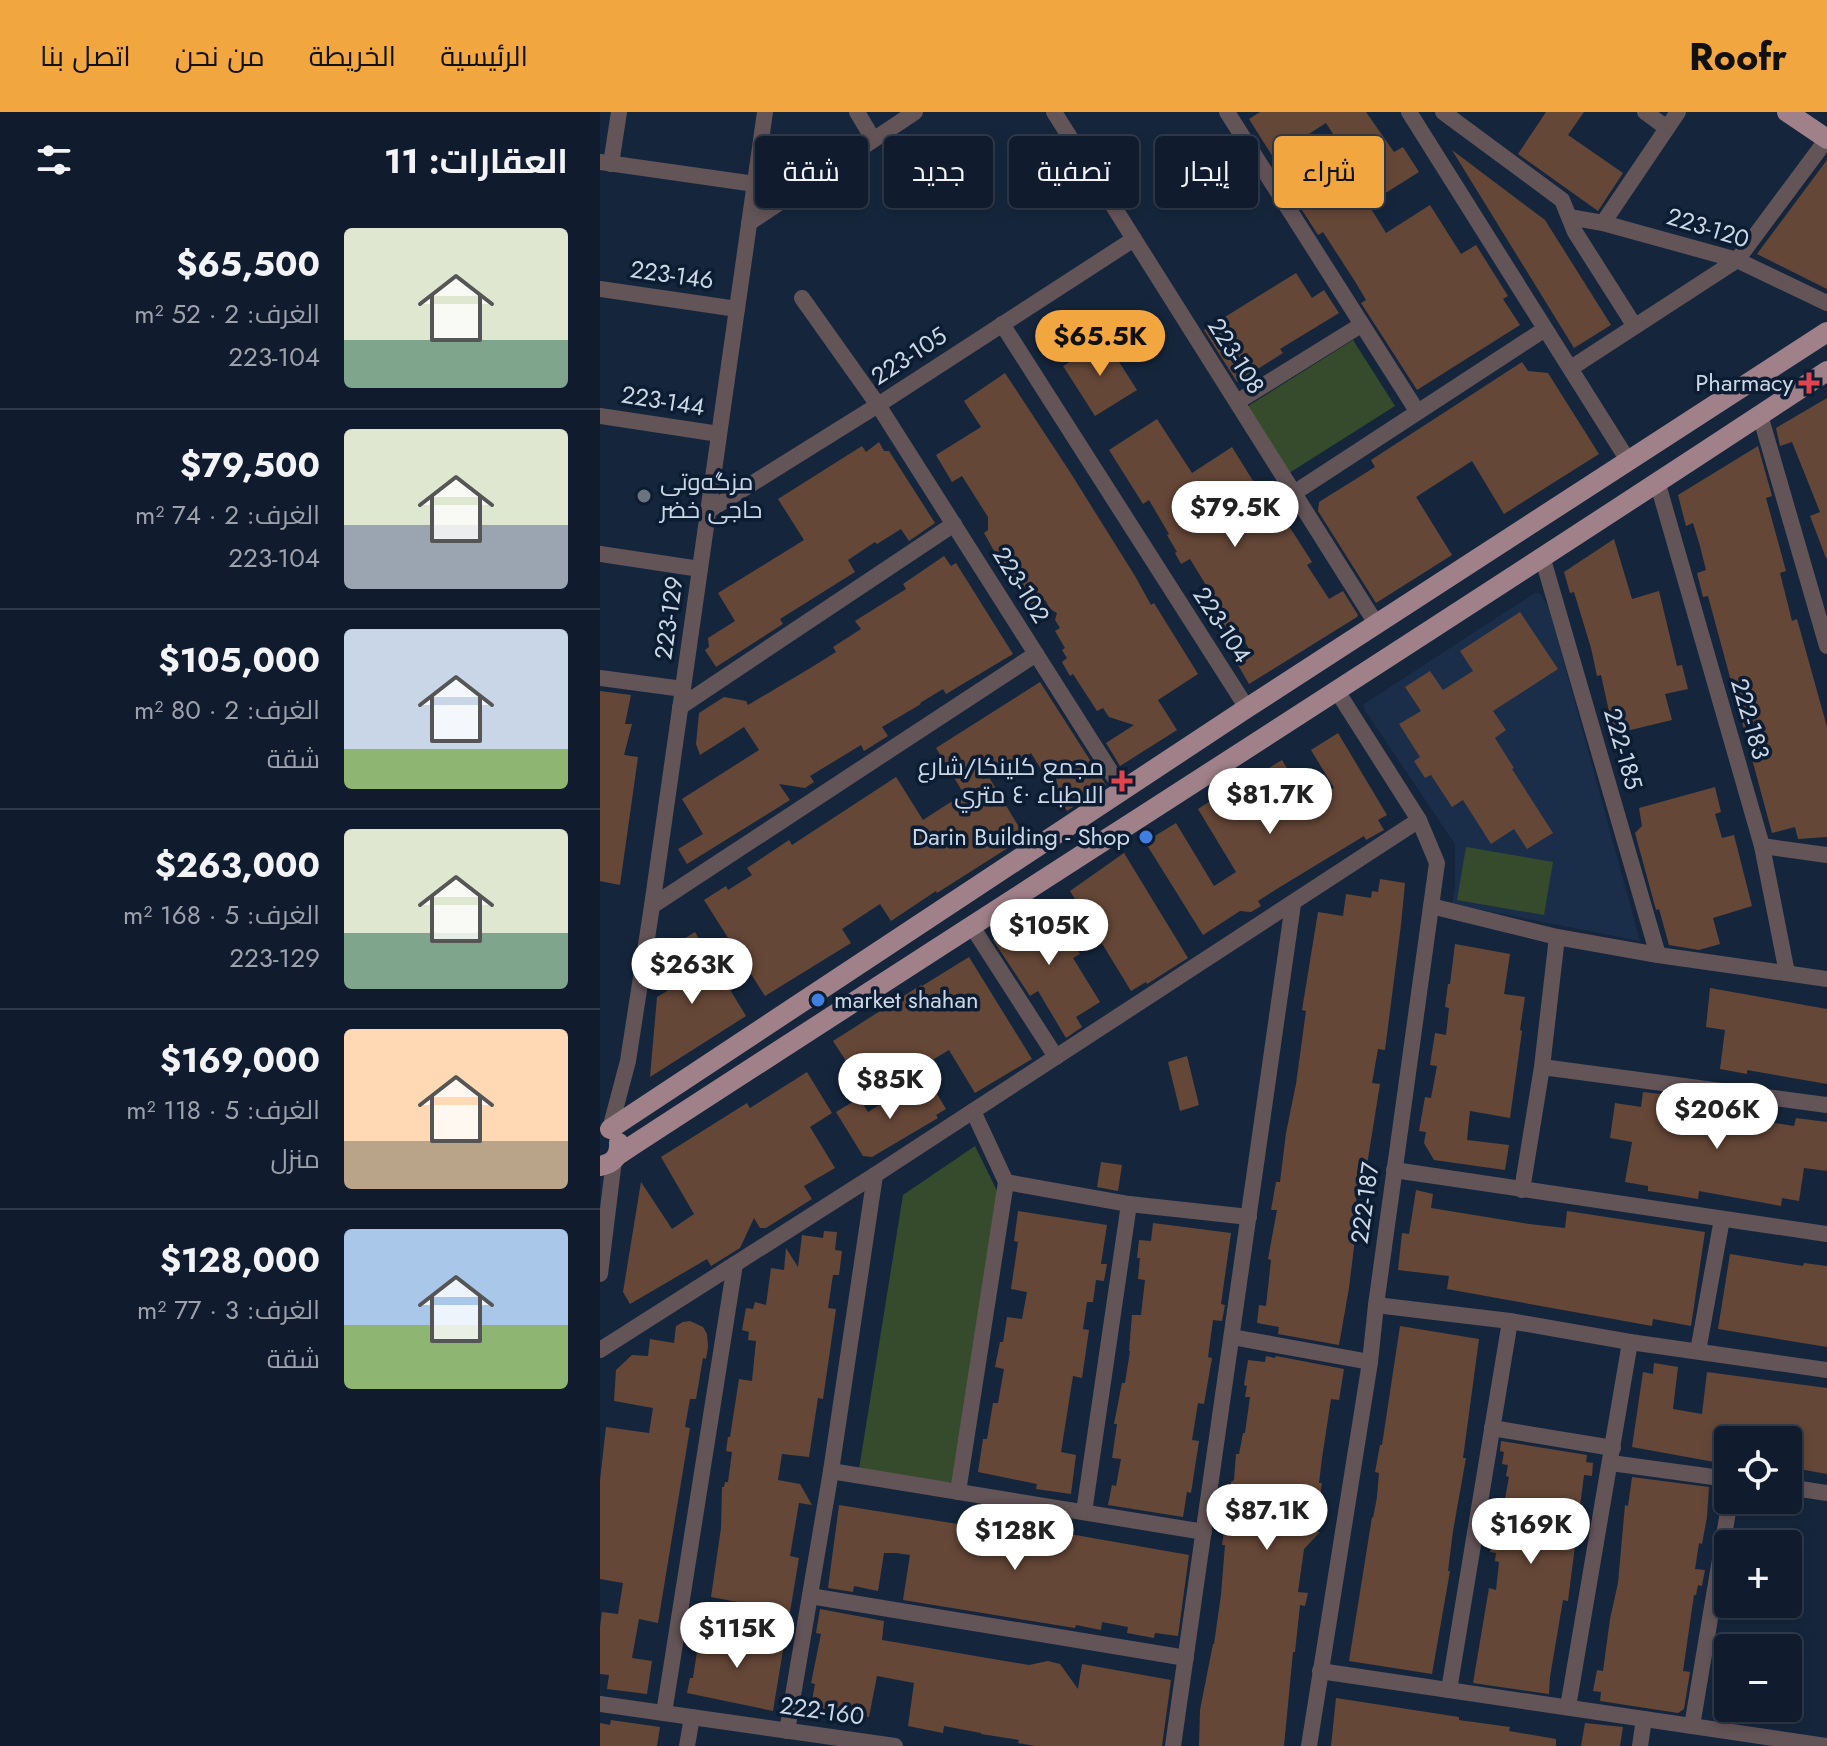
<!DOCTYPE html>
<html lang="ar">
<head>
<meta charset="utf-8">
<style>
  body { margin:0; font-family:Jost,Cairo,sans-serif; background:#192535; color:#f1f3f6; direction:rtl; height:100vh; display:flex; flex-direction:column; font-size:30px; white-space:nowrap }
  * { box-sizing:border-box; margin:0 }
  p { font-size:26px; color:#9ca1aa }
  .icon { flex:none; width:44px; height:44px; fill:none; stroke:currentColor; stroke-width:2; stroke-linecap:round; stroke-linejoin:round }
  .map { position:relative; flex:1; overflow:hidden; direction:ltr }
  .sheet { display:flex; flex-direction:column; background:#101c2d; width:600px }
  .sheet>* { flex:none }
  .banner { position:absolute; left:24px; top:24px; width:760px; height:72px; direction:rtl; display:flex; gap:16px }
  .controls { position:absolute; left:1114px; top:1314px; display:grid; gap:16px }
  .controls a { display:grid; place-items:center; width:88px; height:88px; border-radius:8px; background:#101c2d; box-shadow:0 4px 12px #0003,0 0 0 2px #303a49; font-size:40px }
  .price { position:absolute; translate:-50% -68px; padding:0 18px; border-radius:28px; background:#fff; color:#222; font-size:26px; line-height:52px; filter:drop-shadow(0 2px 4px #0008) }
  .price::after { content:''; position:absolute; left:50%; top:48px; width:24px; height:18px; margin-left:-12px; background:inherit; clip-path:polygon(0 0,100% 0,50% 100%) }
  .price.active { background:#f1a63f; color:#111 }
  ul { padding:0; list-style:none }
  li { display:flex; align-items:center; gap:24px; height:200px; padding:0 32px }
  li+li { border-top:2px solid #303a49 }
  li span { display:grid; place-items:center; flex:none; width:224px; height:160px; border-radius:8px; color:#555 }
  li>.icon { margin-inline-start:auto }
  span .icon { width:96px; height:96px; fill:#fffc; stroke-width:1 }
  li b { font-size:34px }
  h2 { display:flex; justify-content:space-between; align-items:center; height:96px; padding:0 32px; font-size:34px }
  .pill { padding:0 28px; border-radius:8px; background:#101c2d; box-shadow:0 4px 12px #0003,0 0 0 2px #303a49; font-size:28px; line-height:72px }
  .pill.active { background:#f1a63f; color:#111 }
  header { display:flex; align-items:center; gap:48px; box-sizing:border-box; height:112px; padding:0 40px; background:#f1a63f; color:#111 }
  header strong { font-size:38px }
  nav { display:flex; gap:44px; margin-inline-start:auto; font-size:28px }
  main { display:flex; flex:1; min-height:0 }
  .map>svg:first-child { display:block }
</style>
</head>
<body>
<header>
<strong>Roofr</strong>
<nav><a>الرئيسية</a><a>الخريطة</a><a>من نحن</a><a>اتصل بنا</a></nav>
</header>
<main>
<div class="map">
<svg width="1227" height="1634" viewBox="0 0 1227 1634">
  <rect width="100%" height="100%" fill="#15263c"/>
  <polygon fill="#1a2e4a" points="935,481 940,482 949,496 1040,829 852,792 855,775 855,732 764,597 764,592"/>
  <g fill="#364b2b">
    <polygon points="753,228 795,294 686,363 645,296"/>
    <polygon points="866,735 953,750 944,803 857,788"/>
    <polygon points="375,1034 398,1081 354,1371 259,1357 303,1083"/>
  </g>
  <g fill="#654737">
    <polygon points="660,0 766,0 794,40 803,35 819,60 768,92 786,121 830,93 861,142 876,133 908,184 903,187 920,213 817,278 761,191 766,188 756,171 723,120 718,123 702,98 713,92 709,85 714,74 707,62 744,39 726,11 673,45 649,7"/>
    <polygon points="946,0 984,0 968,23 1023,61 998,99 918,42"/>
    <polygon points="852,38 945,108 1011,213 974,236"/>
    <polygon points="1227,48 1227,177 1157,142"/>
    <polygon points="696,161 712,186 724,178 739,201 680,237 683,241 637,270 604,218"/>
    <polygon points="505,228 537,278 495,304 463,254"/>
    <polygon points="922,250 928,259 948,261 999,342 904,402 872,349 816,385 852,443 776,491 718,399 719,390 775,355 771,348"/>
    <polygon points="405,261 470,360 535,464 551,493 554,491 598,562 558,588 577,618 520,654 506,631 534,613 509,605 503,596 497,599 473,562 470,564 462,550 467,546 462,538 465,536 455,519 460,516 455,508 457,501 450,497 445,488 433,496 417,470 412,473 396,447 398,446 384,421 388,418 388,405 362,364 352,370 336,343 381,315 364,289"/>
    <polygon points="1227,286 1227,446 1226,446 1210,404 1220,400 1192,330 1180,334 1176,316"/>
    <polygon points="557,307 592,361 632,335 663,385 668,382 696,425 712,450 707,453 729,487 743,479 758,503 757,505 649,572 634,546 649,537 635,512 626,518 608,489 610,487 606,480 609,478 590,447 581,452 575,441 577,440 567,423 569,422 549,388 543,392 509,338"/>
    <polygon points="279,330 284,339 289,339 335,411 309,429 301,417 277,432 275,430 248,448 255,460 180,507 183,512 116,555 105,538 109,535 108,526 135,509 118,481 204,428 178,387 262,334 266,340"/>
    <polygon points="1158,334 1172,384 1166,386 1186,459 1180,461 1192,509 1197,507 1227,615 1227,725 1198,727 1195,715 1172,721 1108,484 1103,485 1097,461 1106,458 1100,434 1093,411 1086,414 1078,383"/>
    <polygon points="1014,427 1032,487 1059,479 1077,554 1082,553 1088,577 1065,582 1072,608 1014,622 1001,563 997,564 991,536 974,480 970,481 964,460"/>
    <polygon points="344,444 351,454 356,451 413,542 346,582 343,577 320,591 321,592 282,615 288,624 264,639 261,633 210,664 214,670 205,676 179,672 190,688 87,752 78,737 103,722 82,687 159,638 144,615 100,643 96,632 99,601 124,585 146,589 148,593 212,555 236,540 233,535 261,517 255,509 306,477 303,472"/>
    <polygon points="920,500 958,557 893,599 906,618 895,626 914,656 912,657 953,721 927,737 914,717 891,732 863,688 852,695 831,663 825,666 814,649 820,645 799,612 821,599 805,575 830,559 843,578 873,559 860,539"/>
    <polygon points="440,570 506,673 467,699 431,641 390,667 425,725 337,781 336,779 291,809 280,792 242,817 251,831 165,884 104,788 126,774 128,778 152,763 147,756 189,728 192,733 296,665 323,708 343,695 364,682 336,636"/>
    <polygon points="0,579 31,583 25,612 32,612 24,643 38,645 20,773 0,769"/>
    <polygon points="738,621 787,703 778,708 784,718 766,728 764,724 680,775 658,789 661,794 651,800 640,799 603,823 545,730 576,711 614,774 636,760 598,697 623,681 627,689 655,673 651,667 682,648 708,692 734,676 711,638"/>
    <polygon points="1115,675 1121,700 1115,702 1122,726 1134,723 1152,794 1113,806 1120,832 1099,838 1069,833 1059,797 1056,798 1035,721 1042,714 1039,696"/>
    <polygon points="524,741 588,846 547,872 546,870 531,879 470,779"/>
    <polygon points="780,767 805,771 801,813 785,938 778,937 772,971 780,972 762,1084 757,1083 753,1109 757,1110 749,1176 739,1233 678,1222 679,1215 657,1211 659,1193 666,1194 671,1148 668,1147 677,1098 671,1098 676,1070 680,1070 686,1021 696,972 706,899 702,898 718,800 743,804 746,782 771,786 772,779 778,780"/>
    <polygon points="448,793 480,842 473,846 500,890 476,905 482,915 466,926 438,879 430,884 393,828"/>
    <polygon points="95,820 146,904 50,965 57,885 85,868 66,838"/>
    <polygon points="855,832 910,842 904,882 925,885 920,918 922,919 910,1006 870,999 867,1028 909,1033 905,1058 834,1048 824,1031 826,1020 819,1019 825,985 831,986 837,954 830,953 835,921 846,923 849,896 845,895 848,872 850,872"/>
    <polygon points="369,845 432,947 375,981 349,938 319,956 313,947 289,963 285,956 261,972 233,929 321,873 322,874"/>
    <polygon points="1110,876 1227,897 1227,972 1147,958 1147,962 1120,957 1125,918 1106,915"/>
    <polygon points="587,944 599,993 580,999 568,950"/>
    <polygon points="207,960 232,1001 210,1015 235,1056 204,1074 212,1087 166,1116 160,1116 154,1106 140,1136 111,1154 107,1147 30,1192 23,1180 41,1070 72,1117 94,1102 61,1045 147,991 150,996"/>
    <polygon points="331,972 346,997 336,1003 338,1006 272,1045 263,1044 236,1000 259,986 268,1000 286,989 291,997"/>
    <polygon points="1043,980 1070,983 1069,989 1103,995 1102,1000 1122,1003 1194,1014 1196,1006 1227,1010 1227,1059 1204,1056 1199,1089 1182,1086 1181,1094 1099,1079 1098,1087 1062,1081 1048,1079 1048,1074 1025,1070 1032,1030 1010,1026 1015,991 1041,995"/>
    <polygon points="501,1050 522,1053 518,1079 497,1075"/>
    <polygon points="816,1078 833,1082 831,1096 929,1112 965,1116 967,1099 1105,1120 1091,1214 1053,1207 1052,1214 847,1177 849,1164 798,1158 802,1121 809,1122"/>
    <polygon points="418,1099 507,1113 501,1152 507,1152 504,1169 496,1168 493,1190 487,1190 483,1217 489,1218 482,1266 473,1264 461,1340 476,1343 471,1382 436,1377 437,1372 378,1360 383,1327 387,1327 393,1291 398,1291 404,1257 395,1255 400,1230 403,1230 407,1205 422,1207 427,1180 411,1177 418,1130 414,1129"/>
    <polygon points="553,1111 631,1121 621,1192 625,1193 622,1209 613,1208 608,1245 612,1246 604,1292 598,1291 592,1328 599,1329 591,1381 587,1380 583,1405 508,1393 512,1373 516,1374 521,1347 512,1346 517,1312 514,1312 522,1271 525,1271 530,1239 529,1239 532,1203 541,1203 545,1168 538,1167 540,1146 537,1146 539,1128 551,1129"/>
    <polygon points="224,1119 237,1120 235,1138 242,1139 239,1163 233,1163 228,1196 236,1197 223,1287 218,1286 209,1345 182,1342 178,1368 200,1372 212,1393 199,1391 190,1444 199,1446 190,1500 111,1485 121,1416 122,1375 124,1375 125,1370 128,1370 132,1340 126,1339 128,1325 130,1325 139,1267 152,1269 156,1229 148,1228 149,1220 142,1218 146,1196 153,1197 155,1190 166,1193 171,1156 184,1158 186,1136 198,1155 202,1123 223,1126"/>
    <polygon points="1130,1142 1203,1154 1204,1151 1227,1154 1227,1235 1118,1217"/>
    <polygon points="90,1209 103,1215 107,1222 108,1235 106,1247 103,1246 96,1287 90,1287 85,1315 90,1316 58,1511 39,1507 32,1546 52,1549 47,1582 7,1577 9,1563 0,1562 0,1515 2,1500 18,1502 23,1471 0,1467 0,1368 6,1315 49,1321 53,1296 14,1289 16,1258 32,1243 48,1244 50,1227 74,1231 76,1214 83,1210"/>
    <polygon points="800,1214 879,1227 863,1346 866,1346 853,1419 848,1459 850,1459 832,1562 749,1549 772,1405 773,1406 777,1385 779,1361 775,1360 780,1333 782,1333"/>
    <polygon points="666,1244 675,1246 676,1244 744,1257 739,1288 731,1287 722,1346 719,1371 722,1371 714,1419 720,1420 704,1437 698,1480 708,1481 705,1494 700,1493 695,1540 693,1540 684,1634 599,1634 600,1598 613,1532 614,1532 621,1483 625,1433 622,1433 624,1420 632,1416 634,1404 636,1382 629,1382 631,1370 634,1368 636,1342 639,1342 643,1321 645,1321 650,1285 645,1285 647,1274 644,1273 648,1248 665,1250"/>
    <polygon points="1054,1251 1078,1255 1073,1297 1102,1302 1107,1260 1227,1276 1227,1362 1188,1355 1188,1328 1128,1328 1128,1345 1121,1344 1120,1351 1032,1335 1043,1260 1053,1262"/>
    <polygon points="901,1329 987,1343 986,1350 993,1351 992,1364 984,1363 968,1489 963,1488 950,1565 949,1582 873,1571 889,1476 896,1478 899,1450 895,1449 896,1441 890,1440 897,1396 903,1397 909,1365 906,1364 908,1353 902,1352 904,1340 900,1339"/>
    <polygon points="1032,1365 1109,1375 1107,1405 1102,1432 1099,1431 1095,1457 1105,1458 1102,1474 1098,1473 1096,1483 1094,1483 1083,1559 1090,1560 1084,1597 1078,1601 1000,1589 1001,1580 993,1579 997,1558 1003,1559 1010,1507 1018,1471 1025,1393 1028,1394"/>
    <polygon points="239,1393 364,1413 365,1408 377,1409 377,1411 441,1421 463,1426 464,1421 589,1443 578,1524 555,1521 554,1526 527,1521 528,1515 502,1510 501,1518 476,1513 475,1516 303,1488 310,1443 296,1441 284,1441 278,1479 254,1474 253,1480 228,1476"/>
    <polygon points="220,1497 284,1509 282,1528 429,1553 448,1549 460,1552 478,1577 482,1552 571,1568 562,1634 436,1634 418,1631 419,1628 381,1622 381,1621 344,1614 343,1621 308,1614 314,1571 277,1564 269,1605 211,1594 215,1572 211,1571 221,1522 216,1521"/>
    <polygon points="100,1520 184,1532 173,1599 87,1581 90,1566 93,1566"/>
    <polygon points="736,1586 859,1605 859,1608 910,1615 909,1619 956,1627 956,1634 731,1634"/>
    <polygon points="11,1608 60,1615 57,1634 0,1634 0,1611 10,1613"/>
    <polygon points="985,1611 1023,1615 1020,1634 981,1634"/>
  </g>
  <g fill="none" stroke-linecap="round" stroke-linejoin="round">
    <g stroke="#635458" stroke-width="16">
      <polyline points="257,0 273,27"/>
      <polyline points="454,0 777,513"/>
      <polyline points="627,0 817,299"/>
      <polyline points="809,0 1029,350"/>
      <polyline points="843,0 962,88 975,120 1034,213"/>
      <polyline points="1045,0 1067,16"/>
      <polyline points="0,50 155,72"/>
      <polyline points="11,52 19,0"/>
      <polyline points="969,105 1003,111 1137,148 1227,191"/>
      <polyline points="149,111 315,0"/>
      <polyline points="1003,111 1078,0"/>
      <polyline points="0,177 137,197"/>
      <polyline points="202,186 278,293 523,679"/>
      <polyline points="402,212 647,596"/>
      <polyline points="971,256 1137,148 1227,27"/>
      <polyline points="637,290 761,213"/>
      <polyline points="1160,303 1227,534"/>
      <polyline points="0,304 119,322"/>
      <polyline points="1057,369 1162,734 1187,861"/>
      <polyline points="694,381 945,217"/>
      <polyline points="108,399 278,293 534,127"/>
      <polyline points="0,442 100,457"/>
      <polyline points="942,444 1058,843"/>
      <polyline points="0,566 83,577"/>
      <polyline points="80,595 354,412"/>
      <polyline points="1162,734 1227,743"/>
      <polyline points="52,794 436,542"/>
      <polyline points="831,794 957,825 1058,843 1227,867"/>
      <polyline points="371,813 456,945"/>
      <polyline points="942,955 1227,993"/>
      <polyline points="10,1017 28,949 52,794 165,0"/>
      <polyline points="794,1058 1227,1122"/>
      <polyline points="406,1070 529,1092 649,1105"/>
      <polyline points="922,1078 942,955 957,825"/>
      <polyline points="0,1162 14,1048"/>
      <polyline points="776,1193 910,1209 1030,1230 1227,1258"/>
      <polyline points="632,1225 770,1250"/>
      <polyline points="0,1238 275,1063 819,708"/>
      <polyline points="1098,1239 1122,1107"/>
      <polyline points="892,1316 1013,1336"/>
      <polyline points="1011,1351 1128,1367"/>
      <polyline points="231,1359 604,1420"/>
      <polyline points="1188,1375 1227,1381"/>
      <polyline points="358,1380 406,1070 373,999"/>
      <polyline points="484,1400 529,1092"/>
      <polyline points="210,1484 586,1546"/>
      <polyline points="720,1559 1227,1634"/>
      <polyline points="849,1578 910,1209"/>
      <polyline points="0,1592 295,1634"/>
      <polyline points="968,1595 1030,1230"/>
      <polyline points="64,1601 135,1152"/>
      <polyline points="1092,1614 1130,1388"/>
      <polyline points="187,1619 231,1359 275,1063"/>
      <polyline points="87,1634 92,1605"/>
      <polyline points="573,1634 693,792"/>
      <polyline points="709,1634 770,1250 776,1193 837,751 819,708 737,579"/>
      <polyline points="1040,1634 1044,1607"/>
    </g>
    <g stroke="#a08189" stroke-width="20">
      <polyline points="1187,0 1227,27"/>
      <polyline points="10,1017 647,596 1227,220"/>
      <path d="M18,1043C420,781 826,524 1227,259"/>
      <path d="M0,1054C13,1052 20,1044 19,1031"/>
    </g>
  </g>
  <g fill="#e0444e" stroke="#0c1c32" stroke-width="3">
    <path d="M1205 259h8v8h8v8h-8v8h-8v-8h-8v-8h8z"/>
    <path d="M518 657h8v8h8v8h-8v8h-8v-8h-8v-8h8z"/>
  </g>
  <circle fill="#6b7280" stroke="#0c1c32" stroke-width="3" cx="44" cy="384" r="8"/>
  <g fill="#3f7fe0" stroke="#0c1c32" stroke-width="3">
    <circle cx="546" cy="725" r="8"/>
    <circle cx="218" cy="888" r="8"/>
  </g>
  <g text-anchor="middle" stroke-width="7" stroke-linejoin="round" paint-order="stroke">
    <g font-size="24" fill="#ccd7e6" stroke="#0c1c32">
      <text transform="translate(1108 116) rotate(17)" y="8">223-120</text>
      <text transform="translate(72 163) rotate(8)" y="8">223-146</text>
      <text transform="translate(309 244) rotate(-33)" y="8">223-105</text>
      <text transform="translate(636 244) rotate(58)" y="8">223-108</text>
      <text transform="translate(63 289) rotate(9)" y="8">223-144</text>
      <text transform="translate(421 473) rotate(58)" y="8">223-102</text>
      <text transform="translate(69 506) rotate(-82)" y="8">223-129</text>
      <text transform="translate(622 513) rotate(57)" y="8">223-104</text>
      <text transform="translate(1150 607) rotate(74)" y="8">222-183</text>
      <text transform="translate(1023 637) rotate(74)" y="8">222-185</text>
      <text transform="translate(765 1091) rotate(-82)" y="8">222-187</text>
      <text transform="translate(222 1599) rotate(8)" y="8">222-160</text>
    </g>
    <g font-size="24" fill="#ccd7e6" stroke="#0c1c32" text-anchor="end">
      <text x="1193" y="279">Pharmacy</text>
      <text x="60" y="378" text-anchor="start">مزگه‌وتی<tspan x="60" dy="28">حاجی خضر</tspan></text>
      <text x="504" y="663">مجمع كلينكا/شارع<tspan x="504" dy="28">الاطباء ٤٠ متري</tspan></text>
      <text x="530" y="733">Darin Building - Shop</text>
      <text x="234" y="896" text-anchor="start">market shahan</text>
    </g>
  </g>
</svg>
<div class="controls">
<a><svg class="icon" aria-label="locate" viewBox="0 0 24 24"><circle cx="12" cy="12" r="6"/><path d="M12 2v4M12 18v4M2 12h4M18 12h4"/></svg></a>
<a>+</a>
<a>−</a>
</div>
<b class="price active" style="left:500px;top:266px">$65.5K</b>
<b class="price" style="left:635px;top:437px">$79.5K</b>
<b class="price" style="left:670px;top:724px">$81.7K</b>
<b class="price" style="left:449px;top:855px">$105K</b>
<b class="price" style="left:92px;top:894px">$263K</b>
<b class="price" style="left:290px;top:1009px">$85K</b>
<b class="price" style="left:1117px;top:1039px">$206K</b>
<b class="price" style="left:667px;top:1440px">$87.1K</b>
<b class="price" style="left:931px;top:1454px">$169K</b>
<b class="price" style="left:415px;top:1460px">$128K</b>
<b class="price" style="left:137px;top:1558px">$115K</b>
<div class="banner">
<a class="pill active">شراء</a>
<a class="pill">إيجار</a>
<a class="pill">تصفية</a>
<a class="pill">جديد</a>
<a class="pill">شقة</a>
</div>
</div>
<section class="sheet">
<h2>العقارات: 11<svg class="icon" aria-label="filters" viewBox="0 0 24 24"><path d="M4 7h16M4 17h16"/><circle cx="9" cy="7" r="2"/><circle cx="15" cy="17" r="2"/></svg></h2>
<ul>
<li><span style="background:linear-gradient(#dfe7d0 70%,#7fa58c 0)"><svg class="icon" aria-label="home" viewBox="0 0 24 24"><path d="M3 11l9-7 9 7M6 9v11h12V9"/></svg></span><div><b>$65,500</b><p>الغرف: 2 · 52 m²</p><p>223-104</p></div></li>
<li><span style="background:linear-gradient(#dfe7d0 60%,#9aa5b1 0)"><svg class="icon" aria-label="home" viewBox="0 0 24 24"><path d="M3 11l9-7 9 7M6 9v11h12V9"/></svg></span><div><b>$79,500</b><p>الغرف: 2 · 74 m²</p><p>223-104</p></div></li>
<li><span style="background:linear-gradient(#c9d6e8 75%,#8fb573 0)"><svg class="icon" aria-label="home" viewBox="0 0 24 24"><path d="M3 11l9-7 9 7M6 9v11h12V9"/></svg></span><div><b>$105,000</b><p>الغرف: 2 · 80 m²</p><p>شقة</p></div></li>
<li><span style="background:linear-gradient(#dfe7d0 65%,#7fa58c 0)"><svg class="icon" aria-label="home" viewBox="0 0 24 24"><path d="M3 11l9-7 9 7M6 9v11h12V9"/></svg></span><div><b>$263,000</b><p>الغرف: 5 · 168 m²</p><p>223-129</p></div></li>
<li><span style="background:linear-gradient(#ffd9b3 70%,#b9a48a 0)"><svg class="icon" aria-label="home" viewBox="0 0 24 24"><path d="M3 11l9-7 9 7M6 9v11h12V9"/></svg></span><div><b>$169,000</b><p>الغرف: 5 · 118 m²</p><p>منزل</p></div></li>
<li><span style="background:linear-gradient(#a9c7e8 60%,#8fb573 0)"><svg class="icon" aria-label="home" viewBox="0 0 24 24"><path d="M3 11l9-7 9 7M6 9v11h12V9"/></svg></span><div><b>$128,000</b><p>الغرف: 3 · 77 m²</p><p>شقة</p></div></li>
</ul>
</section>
</main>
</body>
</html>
